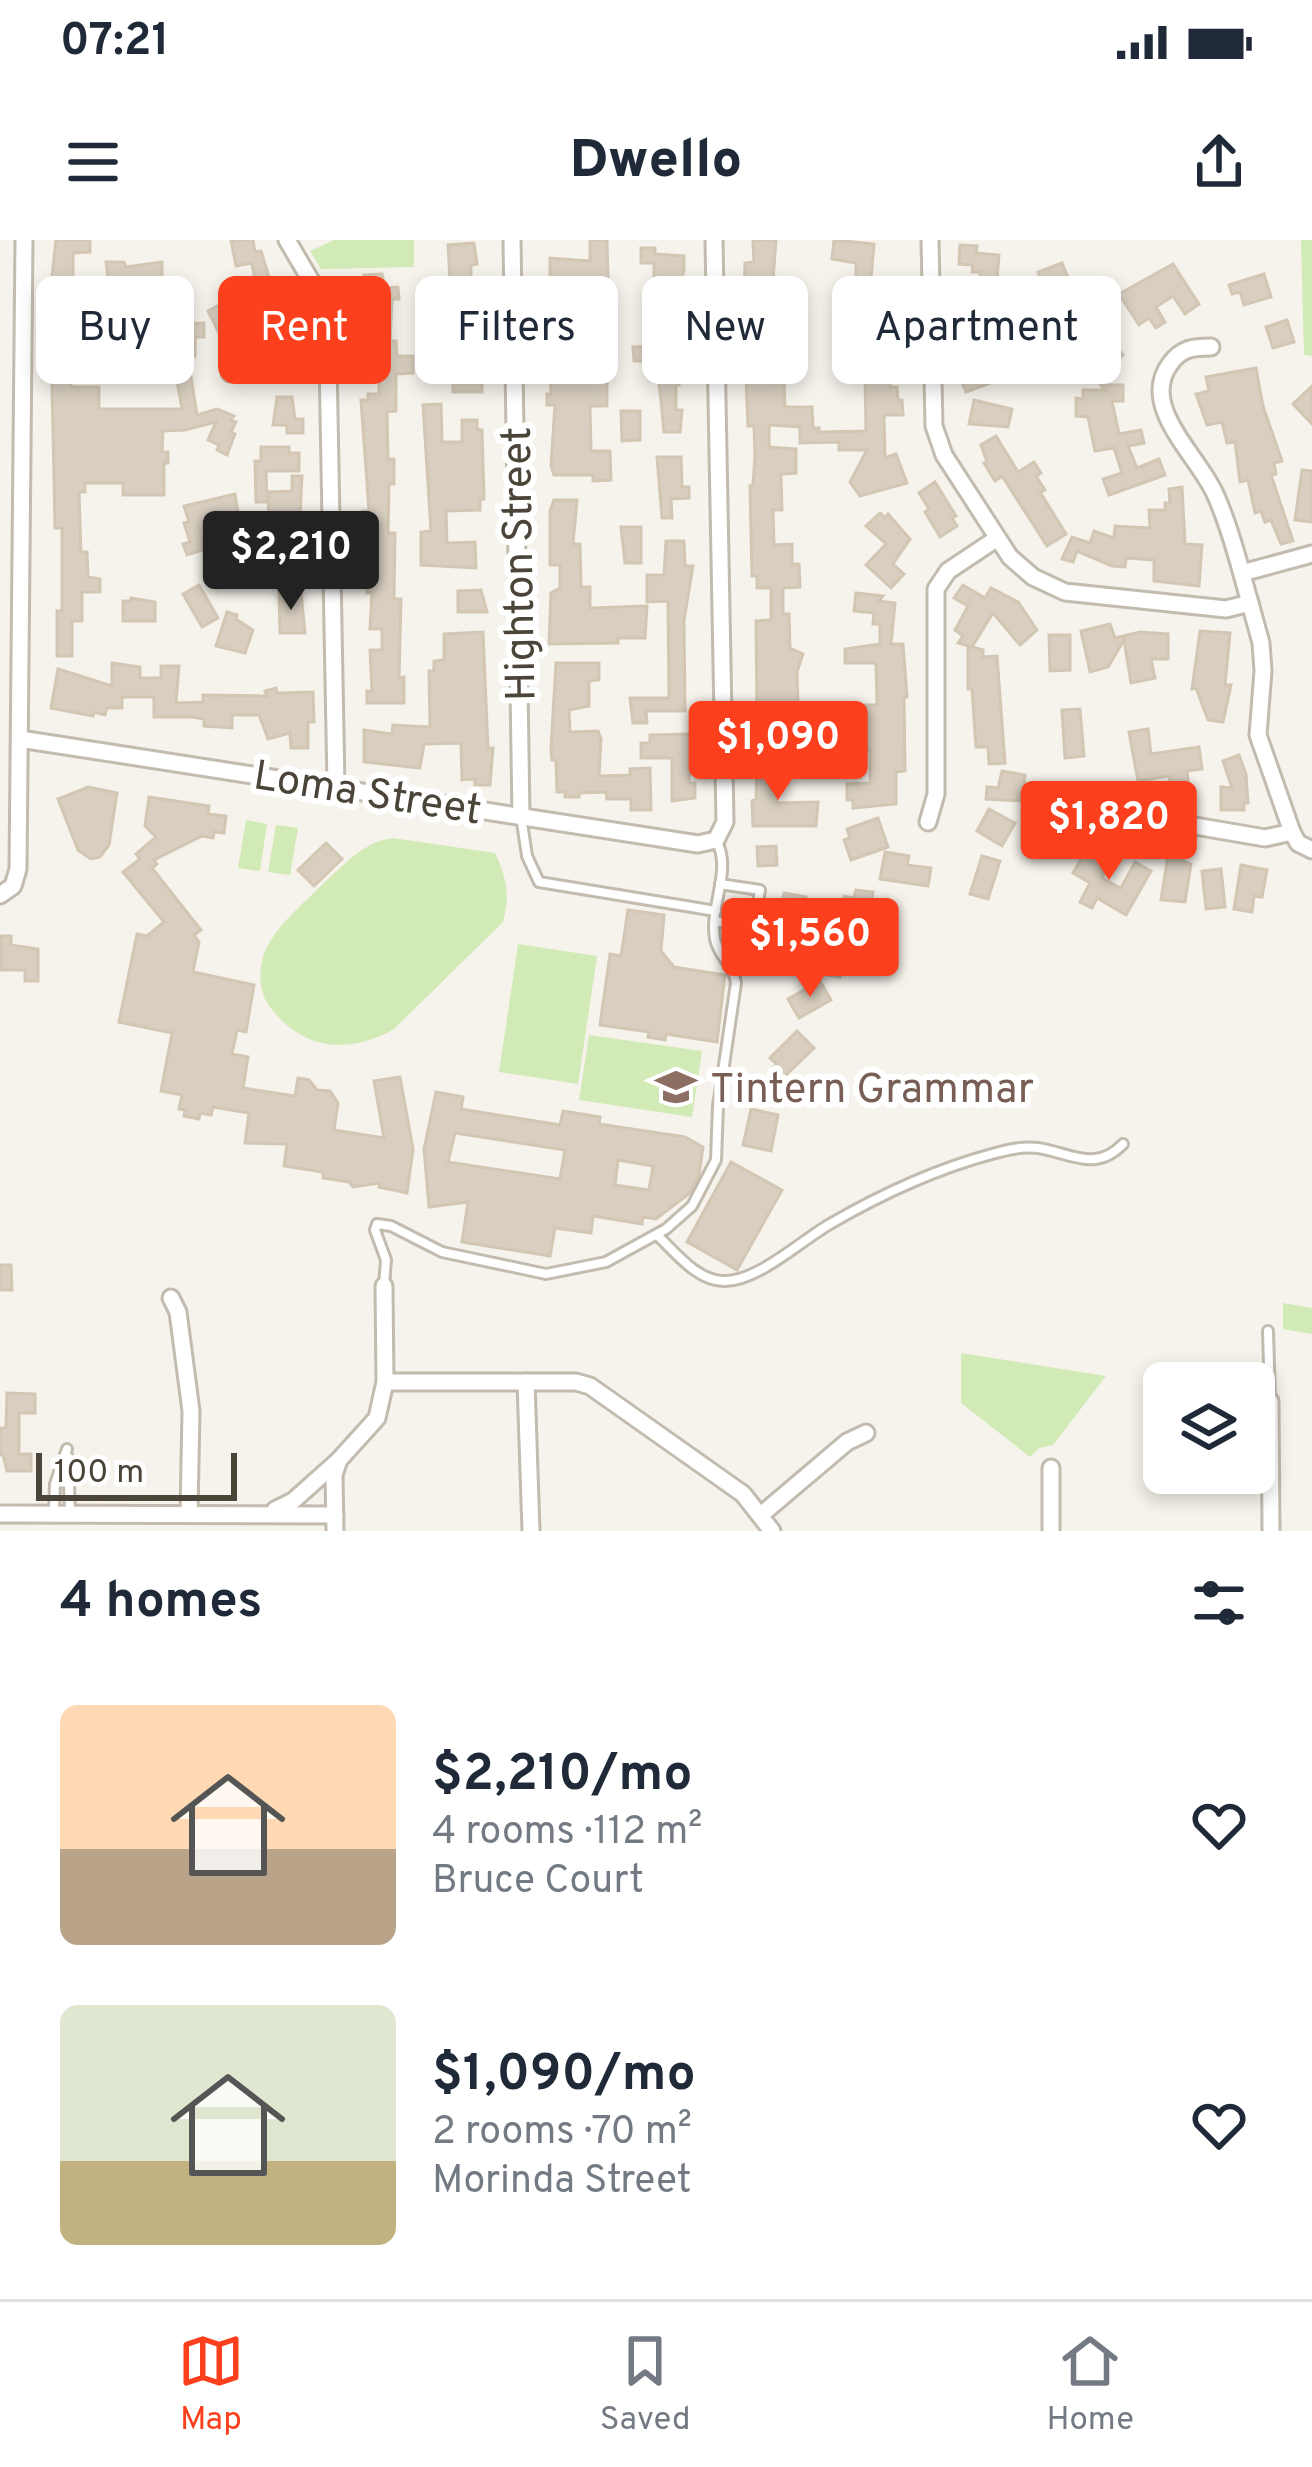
<!DOCTYPE html>
<html lang="en">
<head>
<meta charset="utf-8">
<style>
  body { margin:0; font-family:Overpass,sans-serif; background:#f2f2f3; color:#1f2937; height:100vh; display:flex; flex-direction:column; font-size:45px; white-space:nowrap }
  * { box-sizing:border-box; margin:0 }
  p { font-size:39px; color:#747a83 }
  .icon { flex:none; width:66px; height:66px; fill:none; stroke:currentColor; stroke-width:2; stroke-linecap:round; stroke-linejoin:round }
  .map { position:relative; height:1291px; overflow:hidden }
  .side { display:flex; flex-direction:column; background:#fff; flex:1 }
  .side>* { flex:none }
  .hud { position:absolute; left:36px; top:36px; width:1242px; height:108px; display:flex; gap:24px }
  .buttons { position:absolute; left:1143px; top:1122px; display:grid; gap:24px }
  .buttons a { display:grid; place-items:center; width:132px; height:132px; border-radius:18px; background:#fff; box-shadow:0 6px 18px #0003; font-size:60px }
  .scale { position:absolute; left:36px; bottom:30px; width:201px; box-sizing:border-box; padding-left:12px; border:6px solid #4b4439; border-top:0; font-size:33px; line-height:42px; white-space:nowrap; color:#4b4439; -webkit-text-stroke:9px #fff; paint-order:stroke }
  .price { position:absolute; translate:-50% -102px; padding:0 27px; border-radius:12px; background:#fc3f1d; color:#fff; font-size:39px; line-height:78px; filter:drop-shadow(0 3px 6px #0008) }
  .price::after { content:''; position:absolute; left:50%; top:72px; width:36px; height:27px; margin-left:-18px; background:inherit; clip-path:polygon(0 0,100% 0,50% 100%) }
  .price.current { background:#222; color:#fff }
  ul { padding:0; list-style:none }
  li { display:flex; align-items:center; gap:36px; height:300px; padding:0 60px }
  li span { display:grid; place-items:center; flex:none; width:336px; height:240px; border-radius:18px; color:#555 }
  li>.icon { margin-inline-start:auto }
  span .icon { width:144px; height:144px; fill:#fffc; stroke-width:1 }
  li b { font-size:51px }
  h2 { display:flex; justify-content:space-between; align-items:center; height:144px; padding:0 60px; font-size:51px }
  .chip { padding:0 42px; border-radius:18px; background:#fff; box-shadow:0 6px 18px #0003; font-size:42px; line-height:108px }
  .chip.current { background:#fc3f1d; color:#fff }
  .status { display:flex; justify-content:space-between; align-items:center; height:84px; padding:0 60px; background:#fff; direction:ltr }
  .status svg { height:33px; fill:currentColor }
  header { display:flex; justify-content:space-between; align-items:center; height:156px; padding:0 60px; background:#fff; font-size:54px; font-weight:800 }
  .tab-bar { display:flex; justify-content:space-around; align-items:center; height:168px; border-top:3px solid #e0e1e3; background:#fff; font-size:33px; color:#747a83 }
  .tab-bar a { display:grid; justify-items:center; gap:6px }
  .tab-bar .current { color:#fc3f1d }
  .map>svg:first-child { display:block }
</style>
</head>
<body>
<div class="status"><b>07:21</b><svg viewBox="0 0 49 12"><path d="M0 12V9h3v3zM5 12V6h3v6zM10 12V3h3v9zM15 12V0h3v12zM26 1h20v11H26zM47 4h2v5h-2z"/></svg></div>
<header><svg class="icon" aria-label="menu" viewBox="0 0 24 24"><path d="M4 6h16M4 12h16M4 18h16"/></svg>Dwello<svg class="icon" aria-label="share" viewBox="0 0 24 24"><path d="M12 15V3M7 8l5-5 5 5M5 13v7h14v-7"/></svg></header>
<div class="map">
<svg width="1312" height="1291" viewBox="0 0 1312 1291">
  <rect width="100%" height="100%" fill="#f6f3ec"/>
  <g fill="#d2eab5">
    <polygon points="334,0 414,0 414,27 321,29 310,11"/>
    <polygon points="1301,0 1312,0 1312,116 1304,115"/>
    <polygon points="246,580 267,584 260,631 238,628"/>
    <polygon points="276,585 298,588 290,635 268,632"/>
    <path d="M393,598L495,613C507,638 510,656 503,682L394,789C349,815 302,810 270,767C259,752 258,733 264,714C276,685 302,665 324,643C345,624 363,602 393,598Z"/>
    <polygon points="518,704 597,716 578,844 499,832"/>
    <polygon points="589,795 702,811 692,877 579,860"/>
    <polygon points="1283,1063 1312,1068 1312,1094 1283,1089"/>
    <polygon points="961,1113 1106,1136 1053,1205 1039,1208 1030,1217 961,1163"/>
  </g>
  <g fill="#d8cfc1" stroke="#d3c7b4" stroke-width="3" fill-rule="evenodd">
    <polygon points="56,0 90,0 90,12 73,13 73,53 81,53 81,95 92,95 93,108 73,108 71,147 99,147 99,169 182,169 177,141 191,137 197,175 217,169 234,176 230,180 236,182 231,192 235,194 227,215 217,210 219,205 208,200 216,182 185,190 163,191 162,212 168,212 168,223 164,223 164,255 123,255 123,243 85,243 85,252 79,252 81,312 87,312 88,337 100,339 100,352 82,352 82,381 72,381 72,416 57,416 57,371 62,371 62,288 55,288 52,145 56,46 51,46"/>
    <polygon points="231,0 253,0 255,12 261,11 278,66 260,69 252,23 236,26"/>
    <polygon points="590,0 607,0 608,38 565,39 565,77 550,78 550,63 544,63 543,50 550,50 550,18 590,21"/>
    <polygon points="753,0 776,0 772,53 793,53 793,71 782,71 782,80 766,80 771,143 784,143 785,167 812,167 813,188 819,188 819,192 866,191 865,137 848,137 847,79 856,79 856,23 832,19 834,0 874,4 871,39 880,44 882,111 890,111 890,147 897,147 898,160 902,160 903,175 884,175 885,218 896,214 907,243 860,256 850,242 867,210 839,210 839,202 800,203 800,187 769,185 769,207 796,209 796,233 781,234 782,270 773,270 774,305 792,304 792,324 799,324 800,347 783,348 783,374 789,374 790,408 803,414 797,432 798,465 784,466 785,497 769,497 769,486 753,487 753,475 757,475 756,381 771,380 771,348 757,348 757,336 752,336 750,246 753,245 755,215 754,186 748,186 745,115 748,108 755,108 755,82 745,82 744,54 745,23 754,22"/>
    <polygon points="474,3 477,24 471,25 471,58 476,58 479,85 466,86 466,97 446,98 446,92 440,92 439,76 452,75 448,5"/>
    <polygon points="960,5 977,6 976,13 999,15 996,51 999,85 1010,85 1010,101 1001,101 1001,114 967,114 963,58 981,58 980,32 972,32 973,25 959,24"/>
    <polygon points="641,8 655,8 655,14 684,16 684,31 681,39 677,39 676,72 676,113 682,113 679,145 676,145 676,170 682,170 680,192 664,192 657,121 634,121 633,107 657,106 657,81 646,81 646,49 654,49 654,23 641,23"/>
    <polygon points="106,22 124,22 126,27 162,22 162,44 109,46"/>
    <polygon points="1062,23 1074,52 1050,61 1038,32"/>
    <polygon points="1173,24 1199,64 1185,74 1173,56 1156,67 1165,82 1156,88 1149,78 1139,85 1119,54"/>
    <polygon points="382,34 385,48 398,47 399,59 392,59 390,101 396,101 397,116 413,116 413,133 396,134 396,171 387,172 388,219 394,219 394,244 389,244 388,293 395,293 394,359 401,359 399,438 404,437 404,463 367,463 367,451 372,451 370,410 382,410 382,389 370,389 372,353 367,353 365,306 371,306 371,282 364,282 363,271 369,271 361,160 368,160 368,154 379,154 379,134 372,134 376,97 350,97 350,79 362,79 360,41 364,41 364,35"/>
    <polygon points="1264,34 1271,57 1244,65 1240,52 1232,54 1229,45"/>
    <polygon points="229,60 236,75 232,77 237,88 221,97 208,71"/>
    <polygon points="274,71 299,72 299,93 295,93 292,112 273,112"/>
    <polygon points="117,77 134,77 134,83 156,83 156,105 125,105 125,133 96,134 96,117 113,117"/>
    <polygon points="1287,80 1294,102 1273,108 1266,87"/>
    <polygon points="204,83 204,97 195,97 195,116 177,116 177,84"/>
    <polygon points="1075,87 1086,101 1101,88 1123,115 1113,123 1106,113 1087,128 1062,97"/>
    <polygon points="594,96 611,96 613,125 609,126 607,140 607,166 590,166 591,211 610,211 611,240 593,241 593,235 554,235 551,225 555,165 547,165 547,154 551,154 549,99 567,99 571,105 594,103"/>
    <polygon points="148,113 165,113 165,137 141,137 141,125 148,125"/>
    <polygon points="1002,118 1009,136 966,152 959,134"/>
    <polygon points="482,121 482,152 453,152 453,122"/>
    <polygon points="1256,128 1263,166 1282,221 1274,223 1276,234 1271,235 1293,301 1281,304 1271,280 1265,282 1261,271 1255,273 1248,240 1240,242 1235,202 1227,203 1222,182 1207,185 1196,154 1209,151 1206,137"/>
    <polygon points="1101,145 1123,145 1123,161 1112,161 1119,194 1141,190 1144,203 1128,206 1137,228 1159,219 1165,235 1109,255 1103,239 1122,233 1114,208 1095,211 1088,177 1076,176 1076,158 1083,159 1083,150 1105,150"/>
    <polygon points="1312,146 1312,184 1293,164"/>
    <polygon points="277,157 292,157 295,179 303,179 303,193 287,193 287,185 273,185"/>
    <polygon points="974,160 1012,169 1008,187 969,184"/>
    <polygon points="441,164 442,202 462,202 462,180 477,180 477,189 482,190 484,259 480,259 480,270 446,271 447,303 475,302 476,328 421,325 421,292 431,291 423,165"/>
    <polygon points="621,171 640,171 640,200 622,201"/>
    <polygon points="996,196 1018,232 1034,222 1041,233 1036,236 1045,250 1040,252 1066,294 1047,306 1002,236 995,241 984,223 987,222 981,205"/>
    <polygon points="261,207 289,207 289,213 299,213 299,231 266,231 267,262 256,262 255,221 261,221"/>
    <polygon points="657,217 681,217 682,247 689,247 689,258 671,259 672,278 662,278"/>
    <polygon points="1302,230 1312,231 1312,282 1295,280"/>
    <polygon points="292,236 302,236 298,313 276,313 276,286 269,286 268,252 292,251"/>
    <polygon points="935,242 956,276 952,278 957,286 940,297 925,272 929,269 919,253"/>
    <polygon points="1182,247 1185,304 1202,305 1199,346 1154,341 1154,320 1126,318 1125,327 1112,326 1077,311 1073,322 1062,319 1072,297 1090,303 1094,291 1114,298 1115,286 1150,288 1149,270 1165,270 1165,263 1170,263 1169,249"/>
    <polygon points="235,254 240,286 224,295 222,290 203,296 203,310 187,315 183,304 190,302 184,283 189,282 184,266"/>
    <polygon points="554,260 577,260 573,304 580,304 581,347 590,347 590,368 647,366 645,398 618,398 618,403 549,404 551,353 560,348 560,325 550,325 550,271"/>
    <polygon points="880,273 885,278 888,274 910,299 893,324 904,334 891,348 866,325 886,304 866,286"/>
    <polygon points="621,287 641,287 641,323 625,323"/>
    <polygon points="666,301 684,301 685,326 693,326 684,380 685,471 646,471 647,483 633,483 630,458 669,458 668,361 647,362 647,335 664,335"/>
    <polygon points="199,345 218,378 202,387 183,354"/>
    <polygon points="963,345 985,358 991,348 1018,362 1037,390 1020,405 993,373 972,407 958,403 963,396 955,390 968,366 954,358"/>
    <polygon points="279,350 301,353 305,393 280,393"/>
    <polygon points="481,350 487,372 458,372 458,351"/>
    <polygon points="856,353 883,356 879,361 895,363 891,404 903,404 907,457 904,457 905,531 896,532 896,564 853,568 853,560 847,560 847,544 870,543 870,511 861,511 856,465 877,465 876,423 845,423 845,409 880,404 880,384 873,384 874,373 854,371"/>
    <polygon points="131,358 155,362 155,381 123,381 123,361 131,361"/>
    <polygon points="227,372 237,375 236,379 253,390 245,413 216,406"/>
    <polygon points="1110,384 1115,398 1140,392 1168,394 1168,419 1151,419 1155,438 1131,443 1124,400 1108,427 1090,432 1081,391"/>
    <polygon points="1200,391 1230,393 1225,445 1231,445 1223,482 1208,480 1196,448 1192,449"/>
    <polygon points="483,392 488,508 493,508 490,545 475,545 475,539 462,540 461,503 424,504 420,528 364,522 364,490 392,494 393,485 430,487 429,431 434,431 434,421 444,420 444,394"/>
    <polygon points="1049,395 1070,395 1070,430 1050,431"/>
    <polygon points="968,406 983,410 983,417 997,416 1005,523 989,524 988,507 976,507 972,449 968,449"/>
    <polygon points="112,423 140,427 140,438 161,438 161,426 179,426 176,463 203,462 203,455 267,456 265,451 276,448 277,453 313,452 314,482 308,482 308,508 291,508 290,493 268,499 259,475 232,475 232,488 204,486 204,479 192,477 154,477 154,457 122,457 122,468 107,468 105,475 94,472 93,476 51,468 58,429 112,446"/>
    <polygon points="556,423 599,423 599,440 589,441 589,466 569,470 570,492 598,491 601,499 599,536 630,535 630,529 650,528 651,570 631,570 631,559 607,559 606,552 579,553 579,557 565,557 565,552 557,552 556,520 552,520 551,508"/>
    <polygon points="1080,469 1084,516 1065,518 1062,470"/>
    <polygon points="1148,489 1151,514 1199,507 1202,529 1187,531 1189,550 1172,553 1169,536 1138,541 1129,492"/>
    <polygon points="691,494 689,543 695,543 695,558 672,561 672,518 641,518 641,503 650,503 650,495"/>
    <polygon points="1239,515 1246,534 1248,563 1244,563 1244,570 1221,570 1221,547 1232,548 1223,521"/>
    <polygon points="757,521 776,521 777,563 818,562 816,586 753,586 752,561 756,559"/>
    <polygon points="1002,531 1025,535 1023,561 986,559 987,547 998,548"/>
    <polygon points="1074,543 1094,543 1094,564 1091,564 1091,576 1086,576 1087,599 1064,599 1064,577 1071,577"/>
    <polygon points="88,547 117,553 109,605 100,617 91,619 78,610 58,559"/>
    <polygon points="149,557 209,566 208,574 226,576 224,593 214,592 213,598 202,596 154,620 157,624 152,628 201,690 194,695 199,702 193,732 254,745 246,792 237,790 232,814 248,817 243,848 295,856 298,838 309,840 317,850 330,851 338,863 334,890 384,898 374,841 400,837 413,909 407,953 379,947 380,943 353,947 349,942 323,938 323,932 284,926 287,904 245,903 249,873 213,867 211,875 200,873 199,879 184,876 185,870 179,869 182,855 161,851 172,793 119,782 137,694 147,696 164,682 123,632 140,619 136,614 156,597 145,586"/>
    <polygon points="989,569 1015,583 1002,606 977,591"/>
    <polygon points="878,578 888,607 851,620 844,600 850,598 847,589"/>
    <polygon points="326,603 342,619 314,646 298,630"/>
    <polygon points="776,606 777,625 758,626 757,607"/>
    <polygon points="1087,609 1111,622 1102,638 1121,648 1135,622 1151,631 1126,675 1097,658 1092,668 1080,662 1090,643 1073,633"/>
    <polygon points="885,612 909,616 907,625 931,628 928,646 880,639"/>
    <polygon points="1168,615 1191,624 1185,662 1161,660"/>
    <polygon points="982,616 1000,621 988,659 970,654"/>
    <polygon points="1241,625 1267,630 1262,657 1254,656 1252,672 1234,669"/>
    <polygon points="1221,629 1225,667 1206,669 1202,631"/>
    <polygon points="856,650 873,652 865,704 837,700 844,656 854,658"/>
    <polygon points="784,653 806,657 799,708 843,714 840,737 821,734 823,724 795,720 794,726 769,724 734,719 731,714 734,695 776,701"/>
    <polygon points="628,670 664,675 661,711 674,727 725,735 717,802 666,794 665,800 648,797 649,792 600,785 610,714 621,716"/>
    <polygon points="1,696 11,696 11,705 38,709 38,741 25,741 25,730 1,730"/>
    <polygon points="820,741 831,760 799,778 788,759"/>
    <polygon points="797,791 814,808 782,839 772,829 777,824 770,818"/>
    <path d="M436,852L463,857L461,869L560,885L563,871L600,877L599,884L685,897L703,907L699,935L690,953L656,979L643,977L642,984L593,976L591,993L555,988L550,1016L462,1002L468,962L429,967L424,909ZM455,893L565,910L560,939L448,922ZM618,920L653,926L649,950L615,945Z"/>
    <polygon points="751,869 778,875 771,911 743,905"/>
    <polygon points="731,922 782,950 737,1030 687,1002"/>
    <polygon points="0,1025 11,1025 12,1050 0,1050"/>
    <polygon points="7,1153 35,1154 35,1173 19,1173 19,1214 31,1214 31,1231 7,1231 3,1215 0,1215 0,1188 6,1188"/>
  </g>
  <g fill="none" stroke-linecap="round" stroke-linejoin="round">
    <g stroke="#c2bbae" stroke-width="14">
      <g id="service">
        <polyline points="521,576 527,616 539,642 716,671"/>
        <polyline points="715,681 754,688 760,650 720,644"/>
        <path d="M657,995C675,1012 697,1041 724,1041C757,1042 802,1000 830,984C880,955 936,929 992,914C1007,910 1022,906 1038,908C1071,913 1095,933 1123,904"/>
        <path d="M384,1045L386,1020L375,990L377,984L391,986L442,1012L546,1034L606,1022L666,989L692,966L716,920L718,866L736,743C734,725 718,716 715,699C709,666 733,630 716,600"/>
        <polyline points="1268,1091 1270,1159"/>
        <polyline points="68,1217 70,1273"/>
        <polyline points="54,1271 55,1244 67,1209"/>
      </g>
    </g>
    <g stroke="#c2bbae" stroke-width="21">
      <g id="minor">
        <polyline points="287,0 327,68 336,546"/>
        <polyline points="512,0 521,576"/>
        <polyline points="930,0 934,186 944,215 1010,317 1033,337 1065,352 1226,369 1250,363 1261,403 1263,431 1258,495 1292,592 1298,603 1312,610"/>
        <path d="M1211,107C1194,107 1181,108 1170,124C1138,167 1200,217 1216,256C1231,290 1240,328 1250,363"/>
        <polyline points="230,133 329,131"/>
        <polyline points="234,332 333,331"/>
        <polyline points="1242,333 1312,314"/>
        <polyline points="20,499 698,604 716,600 725,582 714,0"/>
        <polyline points="1137,576 1265,598 1292,592"/>
        <polyline points="928,582 936,554 936,349 948,331 996,299"/>
        <polyline points="0,655 13,646 18,629 24,0"/>
        <polyline points="171,1058 178,1072 191,1171 189,1273"/>
        <polyline points="385,1142 576,1142 590,1146 743,1254 772,1291"/>
        <polyline points="526,1142 531,1291"/>
        <polyline points="1270,1161 1271,1291"/>
        <polyline points="275,1270 293,1261 339,1220 377,1178 385,1142 384,1046"/>
        <polyline points="0,1274 335,1275"/>
        <polyline points="762,1274 847,1202 866,1193"/>
        <polyline points="335,1291 334,1235 339,1220"/>
        <polyline points="1051,1291 1051,1228"/>
      </g>
    </g>
    <use href="#service" stroke="#fff" stroke-width="8"/>
    <use href="#minor" stroke="#fff" stroke-width="15"/>
  </g>
  <defs>
    <g id="school-bare" transform="scale(3.24)"><path d="M0-5L7-2L0 1L-7-2ZM-4 1L0 2.5L4 1V4Q0 6-4 4Z" fill="#8d6e63" stroke="#fff" stroke-width="2.5" paint-order="stroke"/></g>
  </defs>
  <g fill-rule="evenodd">
    <use href="#school-bare" x="676" y="847"/>
  </g>
  <g text-anchor="middle" stroke-width="12" stroke-linejoin="round" paint-order="stroke">
    <g font-size="42" fill="#4b4439" stroke="#fff">
      <text transform="translate(517 324) rotate(-91)" y="15">Highton Street</text>
      <text transform="translate(368 551) rotate(9)" y="15">Loma Street</text>
    </g>
    <g font-size="42" fill="#785e54" stroke="#fff" text-anchor="start">
      <text x="710" y="862">Tintern Grammar</text>
    </g>
  </g>
</svg>
<div class="buttons">
<a><svg class="icon" aria-label="layers" viewBox="0 0 24 24"><path d="M12 4l9 5-9 5-9-5zM3 14l9 5 9-5"/></svg></a>
</div>
<div class="scale">100 m</div>
<b class="price current" style="left:291px;top:373px">$2,210</b>
<b class="price" style="left:778px;top:563px">$1,090</b>
<b class="price" style="left:1109px;top:643px">$1,820</b>
<b class="price" style="left:810px;top:760px">$1,560</b>
<div class="hud">
<a class="chip">Buy</a>
<a class="chip current">Rent</a>
<a class="chip">Filters</a>
<a class="chip">New</a>
<a class="chip">Apartment</a>
</div>
</div>
<section class="side">
<h2>4 homes<svg class="icon" aria-label="filters" viewBox="0 0 24 24"><path d="M4 7h16M4 17h16"/><circle cx="9" cy="7" r="2"/><circle cx="15" cy="17" r="2"/></svg></h2>
<ul>
<li><span style="background:linear-gradient(#ffd9b3 60%,#b9a48a 0)"><svg class="icon" aria-label="home" viewBox="0 0 24 24"><path d="M3 11l9-7 9 7M6 9v11h12V9"/></svg></span><div><b>$2,210/mo</b><p>4 rooms · 112 m²</p><p>Bruce Court</p></div><svg class="icon" aria-label="heart" viewBox="0 0 24 24"><path d="M12 20l-8-8c-3-5 5-10 8-4 3-6 11-1 8 4z"/></svg></li>
<li><span style="background:linear-gradient(#dfe7d0 65%,#c2b280 0)"><svg class="icon" aria-label="home" viewBox="0 0 24 24"><path d="M3 11l9-7 9 7M6 9v11h12V9"/></svg></span><div><b>$1,090/mo</b><p>2 rooms · 70 m²</p><p>Morinda Street</p></div><svg class="icon" aria-label="heart" viewBox="0 0 24 24"><path d="M12 20l-8-8c-3-5 5-10 8-4 3-6 11-1 8 4z"/></svg></li>
</ul>
</section>
<nav class="tab-bar">
<a class="current"><svg class="icon" aria-label="map" viewBox="0 0 24 24"><path d="M3 6l6-2 6 2 6-2v14l-6 2-6-2-6 2zM9 4v14M15 6v14"/></svg>Map</a>
<a><svg class="icon" aria-label="saved" viewBox="0 0 24 24"><path d="M7 4h10v16l-5-4-5 4z"/></svg>Saved</a>
<a><svg class="icon" aria-label="home" viewBox="0 0 24 24"><path d="M3 11l9-7 9 7M6 9v11h12V9"/></svg>Home</a>
</nav>
</body>
</html>
